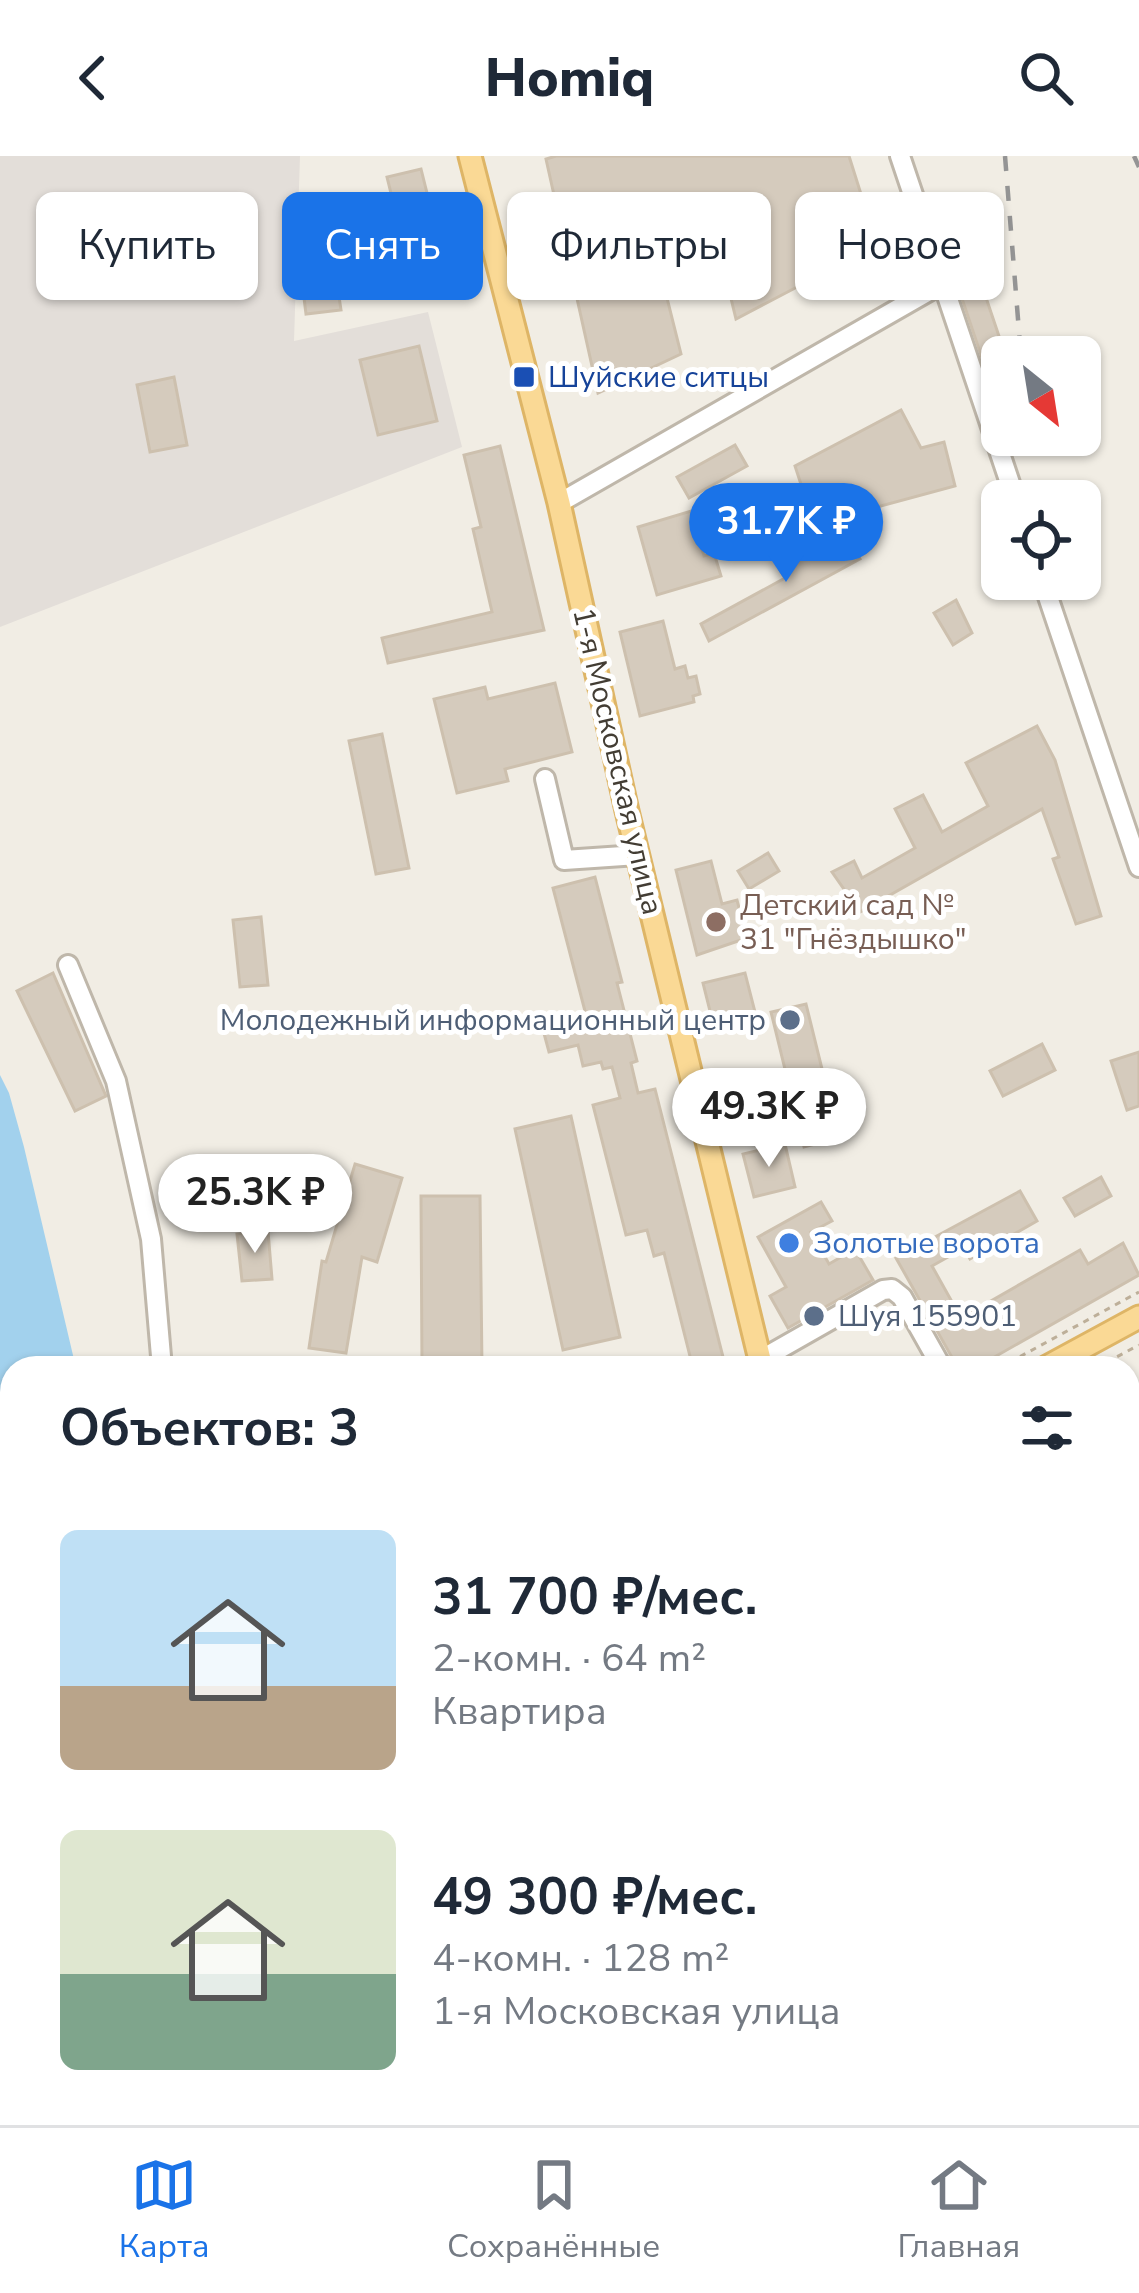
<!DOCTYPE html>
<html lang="ru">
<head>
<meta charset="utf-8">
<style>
  body { margin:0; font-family:"Nunito Sans",sans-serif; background:#f2f2f3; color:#1f2937; height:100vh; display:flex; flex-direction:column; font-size:45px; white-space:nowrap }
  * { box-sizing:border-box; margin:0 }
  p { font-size:39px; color:#747a83 }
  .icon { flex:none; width:66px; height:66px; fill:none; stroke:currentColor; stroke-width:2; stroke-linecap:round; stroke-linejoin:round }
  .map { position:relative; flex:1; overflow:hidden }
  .panel { position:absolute; left:0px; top:1200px; width:1140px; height:771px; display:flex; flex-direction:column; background:#fff; border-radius:36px 36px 0 0; box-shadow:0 3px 9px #0004 }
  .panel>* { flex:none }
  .banner { position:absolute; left:36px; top:36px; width:1068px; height:108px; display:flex; gap:24px }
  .needle { width:78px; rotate:150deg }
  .fabs { position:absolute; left:981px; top:180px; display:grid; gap:24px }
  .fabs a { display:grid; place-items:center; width:120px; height:120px; border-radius:18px; background:#fff; box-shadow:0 3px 9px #0004; font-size:60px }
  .price { position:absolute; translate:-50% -102px; padding:0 27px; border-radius:42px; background:#fff; color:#222; font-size:39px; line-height:78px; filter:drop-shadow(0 3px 6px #0008) }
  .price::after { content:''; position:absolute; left:50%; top:72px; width:36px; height:27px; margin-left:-18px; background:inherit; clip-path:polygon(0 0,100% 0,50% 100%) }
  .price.active { background:#1a73e8; color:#fff }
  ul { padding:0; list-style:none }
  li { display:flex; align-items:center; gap:36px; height:300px; padding:0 60px }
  li span { display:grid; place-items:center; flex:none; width:336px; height:240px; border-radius:18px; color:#555 }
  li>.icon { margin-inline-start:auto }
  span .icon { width:144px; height:144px; fill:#fffc; stroke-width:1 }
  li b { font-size:51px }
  h2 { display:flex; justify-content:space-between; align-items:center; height:144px; padding:0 60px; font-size:51px }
  .tag { padding:0 42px; border-radius:18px; background:#fff; box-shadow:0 3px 9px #0004; font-size:42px; line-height:108px }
  .tag.active { background:#1a73e8; color:#fff }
  header { display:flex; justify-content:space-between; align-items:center; height:156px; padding:0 60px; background:#fff; font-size:54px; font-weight:800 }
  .dock { display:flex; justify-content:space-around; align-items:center; height:168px; border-top:3px solid #e0e1e3; background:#fff; font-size:33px; color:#747a83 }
  .dock a { display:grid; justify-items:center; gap:6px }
  .dock .active { color:#1a73e8 }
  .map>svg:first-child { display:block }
</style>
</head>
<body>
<header><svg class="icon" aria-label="back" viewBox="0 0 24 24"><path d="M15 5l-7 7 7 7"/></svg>Homiq<svg class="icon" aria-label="search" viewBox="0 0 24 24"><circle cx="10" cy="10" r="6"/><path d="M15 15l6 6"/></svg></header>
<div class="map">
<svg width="1139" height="1969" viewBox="0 0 1139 1969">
  <rect width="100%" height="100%" fill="#f1ede4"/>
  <g fill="#e3ded9">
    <polygon points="0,0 300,0 294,185 428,156 462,291 0,471"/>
    <polygon points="266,1959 891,1959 893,1969 265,1969"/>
  </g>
  <polygon fill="#a2d1ed" points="0,919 9,937 24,991 76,1212 12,1212 12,1459 0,1433"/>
  <g fill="#d5cbbd" stroke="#cdc0ae" stroke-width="3">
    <polygon points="556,0 849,0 877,89 736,163 716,81 659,110 681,198 598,237 546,3"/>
    <polygon points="421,13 442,97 408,106 387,21"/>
    <polygon points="972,100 1006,201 985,211 950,107"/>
    <polygon points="336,121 341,154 306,158 302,126"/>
    <polygon points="419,190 437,265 378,279 360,204"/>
    <polygon points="174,221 187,289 150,296 137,229"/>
    <polygon points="901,254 921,292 944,286 955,330 814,368 795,310"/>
    <polygon points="735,289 747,310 689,342 677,321"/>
    <polygon points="500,290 544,474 388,507 382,482 492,456 473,373 481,371 464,299"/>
    <polygon points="691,355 704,400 714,397 721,420 657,439 638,371"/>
    <polygon points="846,379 860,403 709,485 701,468 785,422 780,414"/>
    <polygon points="956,444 972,477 953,489 934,457"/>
    <polygon points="663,465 675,513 685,510 688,522 696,520 700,538 693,540 694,546 640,560 620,476"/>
    <polygon points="555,527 572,596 505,613 508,625 457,637 434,543 485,531 488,543"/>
    <polygon points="1037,570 1055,604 1101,760 1076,768 1053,703 1059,701 1042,653 860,756 832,716 854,705 862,722 915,692 895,653 923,639 942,676 988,650 966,607"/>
    <polygon points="382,578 409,712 376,718 349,585"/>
    <polygon points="768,697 779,715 749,733 738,715"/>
    <polygon points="711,705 722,748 737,744 747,782 697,799 676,714"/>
    <polygon points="595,721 622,826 617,827 637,905 631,907 638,937 655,933 724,1205 696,1212 693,1212 664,1097 654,1100 647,1074 626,1079 593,949 620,942 612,911 603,913 601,906 583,910 578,889 549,896 542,870 586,859 553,732"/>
    <polygon points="261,761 268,829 240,831 233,764"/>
    <polygon points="53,817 106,940 75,955 17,835"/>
    <polygon points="745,817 756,860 714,871 703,827"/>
    <polygon points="806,848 839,982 804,991 771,856"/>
    <polygon points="1042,888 1055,914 1003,940 990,915"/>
    <polygon points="1139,896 1139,950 1127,954 1111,905"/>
    <polygon points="571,960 620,1181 563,1194 515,973"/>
    <polygon points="785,988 795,1031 754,1041 743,998"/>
    <polygon points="355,1008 402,1022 377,1106 362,1101 346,1197 309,1192 322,1105 326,1106"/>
    <polygon points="1101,1021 1111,1040 1075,1060 1064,1042"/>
    <polygon points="1020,1035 1037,1065 970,1103 964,1092 932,1110 961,1162 1080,1094 1088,1108 1123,1087 1139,1119 975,1212 958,1212 896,1102"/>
    <polygon points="421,1040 480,1040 482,1212 422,1212"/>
    <polygon points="821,1046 832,1065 811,1076 829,1108 855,1093 873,1124 788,1172 770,1140 786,1131 758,1081"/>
    <polygon points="268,1075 272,1123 242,1125 237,1078"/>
  </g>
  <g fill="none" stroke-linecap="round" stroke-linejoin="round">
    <g stroke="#bfb7aa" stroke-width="24">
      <g id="minor">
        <polyline points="900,0 1016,345"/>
        <polyline points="559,347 943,127"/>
        <polyline points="1042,423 1139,711"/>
        <polyline points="545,623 564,704 638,699"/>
        <polyline points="68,809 116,925 151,1083 162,1212"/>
        <polyline points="760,1204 883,1134 892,1133 902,1141 942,1212"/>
        <polyline points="0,1741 12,1735"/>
        <polyline points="929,1959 931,1969"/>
      </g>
    </g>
    <g stroke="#deb566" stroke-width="27">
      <g id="major">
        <polyline points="470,0 559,347 627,655 762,1212"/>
        <polyline points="1045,1212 1139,1161"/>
        <polyline points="0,1691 12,1685"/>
      </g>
    </g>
    <g stroke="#bdaf99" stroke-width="3" stroke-dasharray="6 6" stroke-linecap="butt">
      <polyline points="999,1212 1139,1136"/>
      <polyline points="1096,1212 1139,1189"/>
    </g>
    <use href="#minor" stroke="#fff" stroke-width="18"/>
    <use href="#major" stroke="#fad995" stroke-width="21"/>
    <g stroke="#949494" stroke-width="4.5" stroke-dasharray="15 15" stroke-linecap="butt">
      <polyline points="1005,0 1020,188"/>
      <polyline points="1134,0 1139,11"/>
    </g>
  </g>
  <rect fill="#1a4fb4" stroke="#fff" stroke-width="4.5" x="512" y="209" width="24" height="24" rx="6"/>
  <circle fill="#8d6e63" stroke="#fff" stroke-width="4.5" cx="716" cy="766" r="12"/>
  <g fill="#5c6f8a" stroke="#fff" stroke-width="4.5">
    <circle cx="790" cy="864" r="12"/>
    <circle cx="814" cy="1160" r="12"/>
  </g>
  <circle fill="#3f7fe0" stroke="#fff" stroke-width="4.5" cx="789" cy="1087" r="12"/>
  <g text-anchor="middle" stroke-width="10" stroke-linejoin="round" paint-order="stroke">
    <g font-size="30" fill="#164399" stroke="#fff" text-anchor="start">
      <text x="548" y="231">Шуйские ситцы</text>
    </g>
    <g font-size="30" fill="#433d34" stroke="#fff">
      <text transform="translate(618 605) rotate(77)" y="10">1-я Московская улица</text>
    </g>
    <g font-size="30" fill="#785e54" stroke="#fff" text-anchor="start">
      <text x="740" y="759">Детский сад №<tspan x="740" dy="34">31 "Гнёздышко"</tspan></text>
    </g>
    <g font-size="30" fill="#4e5e75" stroke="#fff" text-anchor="end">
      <text x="766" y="874">Молодежный информационный центр</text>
      <text x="838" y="1170" text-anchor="start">Шуя 155901</text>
    </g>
    <g font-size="30" fill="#366cbe" stroke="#fff" text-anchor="start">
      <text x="813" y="1097">Золотые ворота</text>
    </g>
  </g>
</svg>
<div class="fabs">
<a><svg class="needle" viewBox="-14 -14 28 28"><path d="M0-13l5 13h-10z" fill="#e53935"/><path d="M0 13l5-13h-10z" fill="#747a83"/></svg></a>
<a><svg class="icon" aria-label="locate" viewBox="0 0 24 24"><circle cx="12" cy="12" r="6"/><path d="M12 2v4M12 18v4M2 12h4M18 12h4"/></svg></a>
</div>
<b class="price active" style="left:786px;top:429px">31.7K ₽</b>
<b class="price" style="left:769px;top:1014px">49.3K ₽</b>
<b class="price" style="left:255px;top:1100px">25.3K ₽</b>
<div class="banner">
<a class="tag">Купить</a>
<a class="tag active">Снять</a>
<a class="tag">Фильтры</a>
<a class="tag">Новое</a>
</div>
<section class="panel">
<h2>Объектов: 3<svg class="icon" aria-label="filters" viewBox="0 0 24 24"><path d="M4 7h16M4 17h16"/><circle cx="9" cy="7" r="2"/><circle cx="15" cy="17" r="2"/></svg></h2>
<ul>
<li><span style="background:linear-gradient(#bfe0f5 65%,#b9a48a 0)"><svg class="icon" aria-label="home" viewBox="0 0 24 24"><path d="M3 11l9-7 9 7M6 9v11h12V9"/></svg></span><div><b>31 700 ₽/мес.</b><p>2-комн. · 64 m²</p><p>Квартира</p></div></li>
<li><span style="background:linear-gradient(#dfe7d0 60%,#7fa58c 0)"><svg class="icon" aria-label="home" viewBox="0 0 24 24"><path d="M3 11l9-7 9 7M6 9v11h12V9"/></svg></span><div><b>49 300 ₽/мес.</b><p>4-комн. · 128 m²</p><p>1-я Московская улица</p></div></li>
</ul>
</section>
</div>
<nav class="dock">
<a class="active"><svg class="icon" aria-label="map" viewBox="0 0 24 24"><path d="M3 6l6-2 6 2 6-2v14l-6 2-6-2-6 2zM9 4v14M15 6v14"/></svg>Карта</a>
<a><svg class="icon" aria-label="saved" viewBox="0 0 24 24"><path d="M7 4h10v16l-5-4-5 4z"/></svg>Сохранённые</a>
<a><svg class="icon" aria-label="home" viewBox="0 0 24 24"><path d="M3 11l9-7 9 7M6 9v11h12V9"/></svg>Главная</a>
</nav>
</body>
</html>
